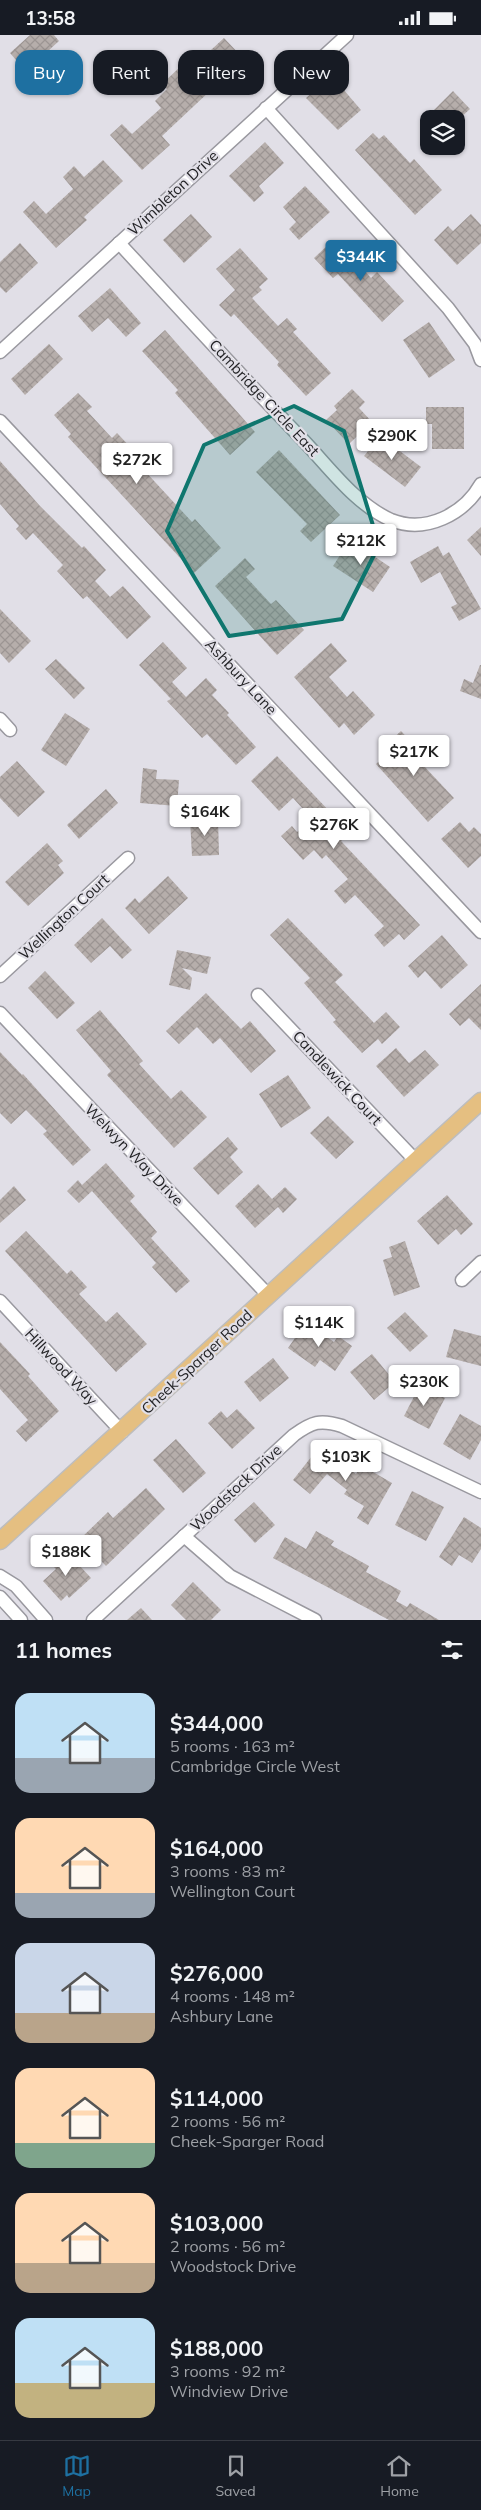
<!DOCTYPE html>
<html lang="en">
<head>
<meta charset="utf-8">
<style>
  body { margin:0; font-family:Mulish,sans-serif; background:#242831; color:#f1f3f6; height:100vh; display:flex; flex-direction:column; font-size:19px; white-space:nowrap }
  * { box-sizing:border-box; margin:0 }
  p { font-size:16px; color:#9ea1a6 }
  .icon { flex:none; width:28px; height:28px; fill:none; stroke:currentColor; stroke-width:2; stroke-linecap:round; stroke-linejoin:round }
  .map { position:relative; height:1585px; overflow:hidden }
  .sheet { display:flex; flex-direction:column; background:#171b24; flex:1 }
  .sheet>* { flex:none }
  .hud { position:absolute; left:15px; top:15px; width:451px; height:45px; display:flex; gap:10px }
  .tools { position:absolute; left:420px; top:75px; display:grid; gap:10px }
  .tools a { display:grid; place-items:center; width:45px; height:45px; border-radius:10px; background:#171b24; box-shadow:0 1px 4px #0004; font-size:25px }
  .price { position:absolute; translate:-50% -42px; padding:0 11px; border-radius:5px; background:#fff; color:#222; font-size:16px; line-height:32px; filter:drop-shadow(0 1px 2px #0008) }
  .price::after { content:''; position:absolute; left:50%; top:30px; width:15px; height:11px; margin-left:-8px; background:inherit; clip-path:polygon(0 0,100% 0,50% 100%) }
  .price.current { background:#1e70a1; color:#fff }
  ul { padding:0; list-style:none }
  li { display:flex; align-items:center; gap:15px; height:125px; padding:0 15px }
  li span { display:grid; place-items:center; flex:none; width:140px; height:100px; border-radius:15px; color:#555 }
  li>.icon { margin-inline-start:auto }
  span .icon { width:60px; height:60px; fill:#fffc; stroke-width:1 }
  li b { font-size:21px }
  h2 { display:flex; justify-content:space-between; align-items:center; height:60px; padding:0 15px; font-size:21px }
  .tag { padding:0 18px; border-radius:15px; background:#171b24; box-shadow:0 1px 4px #0004; font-size:18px; line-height:45px }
  .tag.current { background:#1e70a1; color:#fff }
  .status { display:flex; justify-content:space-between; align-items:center; height:35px; padding:0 25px; background:#171b24; direction:ltr }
  .status svg { height:14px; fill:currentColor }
  .tabs { display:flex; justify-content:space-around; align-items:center; height:70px; border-top:1px solid #363941; background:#171b24; font-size:14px; color:#9ea1a6 }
  .tabs a { display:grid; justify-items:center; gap:2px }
  .tabs .current { color:#1e70a1 }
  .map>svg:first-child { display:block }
</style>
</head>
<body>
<div class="status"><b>13:58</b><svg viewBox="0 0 49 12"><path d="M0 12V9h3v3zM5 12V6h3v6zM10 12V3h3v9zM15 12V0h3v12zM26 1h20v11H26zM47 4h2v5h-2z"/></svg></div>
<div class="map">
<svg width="481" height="1585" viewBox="0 0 481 1585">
  <defs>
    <pattern id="building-cross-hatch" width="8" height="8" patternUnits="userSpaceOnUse" patternTransform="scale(1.25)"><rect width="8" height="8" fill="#b6aeab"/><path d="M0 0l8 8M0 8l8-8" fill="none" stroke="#9c9593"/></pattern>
  </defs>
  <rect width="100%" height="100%" fill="#e1dfe7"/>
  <g fill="url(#building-cross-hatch)">
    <polygon points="30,0 54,0 59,6 48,16 54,22 43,31 47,36 35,47 10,18"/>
    <polygon points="224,3 244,24 162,101 170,110 142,135 110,100 122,89 132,99 161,73 155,66 167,54 162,49 180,32 186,38"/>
    <polygon points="331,40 361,75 338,95 306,63"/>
    <polygon points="453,56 470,74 459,84 425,84"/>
    <polygon points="373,98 379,104 384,100 410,128 414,124 442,155 415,180 355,115"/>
    <polygon points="265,107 284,128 259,151 264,158 254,167 229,141"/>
    <polygon points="103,125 123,146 84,182 87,185 56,213 23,177 34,166 46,179 73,154 63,142 74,131 84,142"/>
    <polygon points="305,151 330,177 299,205 289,194 296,187 283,172"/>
    <polygon points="191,179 212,202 184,228 163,205"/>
    <polygon points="471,179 481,190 481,208 457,230 434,205 448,191 453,196"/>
    <polygon points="20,208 38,228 6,258 0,252 0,227"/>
    <polygon points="329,209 337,217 342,211 371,243 377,237 404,266 382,287 338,239 333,243 314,223"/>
    <polygon points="240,213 268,244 259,252 262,255 252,263 278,291 287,283 297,294 293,297 331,338 306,361 277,330 279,327 234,279 231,282 219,270 235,255 216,234"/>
    <polygon points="110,253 141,288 126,302 108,283 92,297 78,281"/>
    <polygon points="429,287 455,325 429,343 403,305"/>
    <polygon points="165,295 255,397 230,420 175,358 178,355 142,316"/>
    <polygon points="49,309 63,324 25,360 11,344"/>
    <polygon points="352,354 365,367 359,373 372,387 349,409 326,385 337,375 334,371"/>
    <polygon points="78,358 92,372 87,376 112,403 117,398 147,430 143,434 192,487 195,484 221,513 194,538 68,402 71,399 54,380"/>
    <polygon points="426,372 464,372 464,414 432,414 432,389 426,389"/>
    <polygon points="380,401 421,432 405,452 364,421"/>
    <polygon points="279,415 340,480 311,507 300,496 307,489 256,437"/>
    <polygon points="0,426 40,471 82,513 84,511 106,535 95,546 110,562 123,551 151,582 127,604 87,561 83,564 57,536 63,530 33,498 26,505 16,494 19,491 0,469"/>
    <polygon points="481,492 481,521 467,505"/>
    <polygon points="350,505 390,532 373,557 333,531"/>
    <polygon points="438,511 443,521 449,517 481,574 459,586 451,572 457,569 440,537 421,548 410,527"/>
    <polygon points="245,523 255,534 246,542 271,569 276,565 304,595 277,620 215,551"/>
    <polygon points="0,574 31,606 9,628 0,618"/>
    <polygon points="163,607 187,633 172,647 186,662 206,643 217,655 212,660 229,678 227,680 256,712 236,730 207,699 202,703 167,666 171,664 139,630"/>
    <polygon points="331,608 347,626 329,642 347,662 353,656 375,680 354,700 344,688 339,693 294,642"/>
    <polygon points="56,624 85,653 74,664 45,634"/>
    <polygon points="480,630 481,630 481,664 460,656 464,644 473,648"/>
    <polygon points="65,678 90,694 66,731 41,715"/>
    <polygon points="401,696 428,725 423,730 454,763 428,787 376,729 393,714 388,708"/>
    <polygon points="277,721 350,798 341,806 420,890 404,905 399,899 384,912 374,900 384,891 355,860 345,869 334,856 348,844 326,820 322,824 314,815 303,825 281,801 292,791 297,797 312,784 293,763 279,776 251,746"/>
    <polygon points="17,726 45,757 18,782 0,763 0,742"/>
    <polygon points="143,733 157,735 156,744 179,745 177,771 140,768"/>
    <polygon points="106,754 118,768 79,804 67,790"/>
    <polygon points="218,783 219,820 192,821 190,784"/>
    <polygon points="460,787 469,797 474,792 481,799 481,821 468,833 441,804"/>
    <polygon points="47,808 63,826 58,830 64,838 28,871 5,847"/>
    <polygon points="168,841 188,863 149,899 125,873 135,863 139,868"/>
    <polygon points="102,883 132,915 122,924 110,911 91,928 74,910"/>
    <polygon points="288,883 343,940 335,947 374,988 386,977 400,992 382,1009 378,1004 362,1018 333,987 336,985 304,948 310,943 270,900"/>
    <polygon points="442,900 468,930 441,954 425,936 418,943 408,931"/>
    <polygon points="177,915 211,922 207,939 182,933 192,943 190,955 169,950"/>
    <polygon points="45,936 75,968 57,984 28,953"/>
    <polygon points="481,949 481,995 469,983 460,991 449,979"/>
    <polygon points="206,958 241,994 250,986 276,1016 251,1038 220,1003 213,1009 197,992 179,1009 166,996"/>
    <polygon points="100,975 143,1026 139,1029 171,1064 181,1055 207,1082 174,1113 107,1040 111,1036 76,995"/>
    <polygon points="396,1013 409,1028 425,1015 439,1030 404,1062 376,1031"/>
    <polygon points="0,1017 22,1040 23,1039 91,1115 73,1131 43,1099 47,1096 26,1075 11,1089 0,1078"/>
    <polygon points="288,1040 311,1073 281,1093 259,1059"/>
    <polygon points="328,1081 354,1107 336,1124 310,1098"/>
    <polygon points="228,1102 238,1114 230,1122 243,1137 218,1160 193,1133"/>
    <polygon points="106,1128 135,1161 130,1166 157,1197 151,1203 190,1246 176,1258 152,1232 156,1228 92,1156 79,1168 67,1156 78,1145 82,1150"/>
    <polygon points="258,1149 272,1164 285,1152 297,1164 283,1178 278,1172 255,1193 235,1171"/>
    <polygon points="14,1151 26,1165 0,1188 0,1165"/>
    <polygon points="447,1160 473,1189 461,1200 456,1194 438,1210 417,1186"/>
    <polygon points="26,1196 67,1239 71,1235 87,1252 79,1259 106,1287 117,1277 147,1309 116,1337 5,1216"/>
    <polygon points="405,1206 420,1252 394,1261 383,1225 392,1222 389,1212"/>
    <polygon points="405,1277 428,1301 410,1317 387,1293"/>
    <polygon points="306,1287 334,1307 338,1301 352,1311 335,1336 320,1325 315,1332 288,1313"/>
    <polygon points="454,1294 481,1301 481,1331 446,1322"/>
    <polygon points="0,1307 30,1339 28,1341 59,1376 26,1407 16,1396 28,1385 0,1354"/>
    <polygon points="372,1319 395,1347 374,1365 350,1337"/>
    <polygon points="273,1323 289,1343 260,1367 244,1347"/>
    <polygon points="420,1350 445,1363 429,1394 404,1381"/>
    <polygon points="237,1374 255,1393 232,1414 208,1388 221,1376 227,1383"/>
    <polygon points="460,1379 481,1391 481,1405 470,1425 443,1409"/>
    <polygon points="176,1404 206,1438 183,1458 153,1425"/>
    <polygon points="324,1413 356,1439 361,1430 392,1448 368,1490 357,1483 364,1471 344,1459 347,1455 327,1439 310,1459 293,1445 312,1421 315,1423"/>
    <polygon points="146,1453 165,1474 106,1531 80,1504 108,1477 113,1483"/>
    <polygon points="412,1456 444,1472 426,1506 395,1490"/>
    <polygon points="254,1467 275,1490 255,1508 234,1485"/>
    <polygon points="464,1482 481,1493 481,1514 472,1528 459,1520 452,1531 439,1522"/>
    <polygon points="316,1496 334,1506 331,1510 369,1531 366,1537 401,1556 396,1566 407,1572 410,1568 439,1585 389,1585 273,1523 285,1502 306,1514"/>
    <polygon points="65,1515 91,1543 69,1563 67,1560 61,1566 43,1546 56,1534 51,1529"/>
    <polygon points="193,1547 221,1575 211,1585 186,1585 171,1570"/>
    <polygon points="141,1573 152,1585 127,1585"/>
  </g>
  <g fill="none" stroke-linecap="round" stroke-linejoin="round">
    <g stroke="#99989f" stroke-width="15">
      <g id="minor">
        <polyline points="266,73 448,273 475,309 481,325"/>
        <path d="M119,208C180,274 240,340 302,404C329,432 355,469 391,485C426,499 464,479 481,449"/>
        <polyline points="0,317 347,0"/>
        <polyline points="0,386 481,897"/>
        <polyline points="0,684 10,695"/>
        <polyline points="0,941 128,823"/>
        <polyline points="258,960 416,1126"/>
        <polyline points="0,978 269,1261"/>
        <polyline points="462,1245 481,1227"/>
        <polyline points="0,1266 122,1397"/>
        <polyline points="184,1501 230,1541 315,1585"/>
        <polyline points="0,1541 16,1551 46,1585"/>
        <polyline points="0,1562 21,1585"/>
        <path d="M93,1585L294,1400C312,1387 320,1384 342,1391L481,1457"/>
      </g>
    </g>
    <g stroke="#bdbdbe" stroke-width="19">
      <polyline id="major" points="0,1506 481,1066"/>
    </g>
    <use href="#minor" stroke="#fff" stroke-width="12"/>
    <use href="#major" stroke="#e5bf81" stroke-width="16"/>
  </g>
  <path fill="#0f766e" fill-opacity="0.2" stroke="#0f766e" stroke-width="4" stroke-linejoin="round" d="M294,371L344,396L379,510L342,584L229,601L167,496L204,410Z"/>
  <g text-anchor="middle" stroke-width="4.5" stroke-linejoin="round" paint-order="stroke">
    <g font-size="15" fill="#232326" stroke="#e1dfe7">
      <text transform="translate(173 158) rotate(-43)" y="5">Wimbleton Drive</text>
      <text transform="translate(264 363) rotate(47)" y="5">Cambridge Circle East</text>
      <text transform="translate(241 642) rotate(47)" y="5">Ashbury Lane</text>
      <text transform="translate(64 882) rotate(-43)" y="5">Wellington Court</text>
      <text transform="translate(337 1043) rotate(47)" y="5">Candlewick Court</text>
      <text transform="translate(134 1120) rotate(46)" y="5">Welwyn Way Drive</text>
      <text transform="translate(197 1327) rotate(-43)" y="5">Cheek-Sparger Road</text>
      <text transform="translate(61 1332) rotate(47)" y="5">Hillwood Way</text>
      <text transform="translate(236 1453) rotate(-43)" y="5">Woodstock Drive</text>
    </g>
  </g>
</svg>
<div class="tools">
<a><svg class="icon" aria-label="layers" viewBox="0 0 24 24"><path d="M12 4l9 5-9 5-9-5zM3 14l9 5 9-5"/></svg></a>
</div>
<b class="price current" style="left:361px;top:247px">$344K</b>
<b class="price" style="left:392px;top:426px">$290K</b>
<b class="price" style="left:137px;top:450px">$272K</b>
<b class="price" style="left:361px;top:531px">$212K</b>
<b class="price" style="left:414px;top:742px">$217K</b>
<b class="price" style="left:205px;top:802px">$164K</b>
<b class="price" style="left:334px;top:815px">$276K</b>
<b class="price" style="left:319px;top:1313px">$114K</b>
<b class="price" style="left:424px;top:1372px">$230K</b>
<b class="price" style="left:346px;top:1447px">$103K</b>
<b class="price" style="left:66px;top:1542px">$188K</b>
<div class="hud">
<a class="tag current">Buy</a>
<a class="tag">Rent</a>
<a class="tag">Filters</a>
<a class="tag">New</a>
</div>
</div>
<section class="sheet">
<h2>11 homes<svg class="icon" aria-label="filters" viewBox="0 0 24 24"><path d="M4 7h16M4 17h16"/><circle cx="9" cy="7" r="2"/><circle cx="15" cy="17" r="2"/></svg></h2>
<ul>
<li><span style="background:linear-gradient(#bfe0f5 65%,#9aa5b1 0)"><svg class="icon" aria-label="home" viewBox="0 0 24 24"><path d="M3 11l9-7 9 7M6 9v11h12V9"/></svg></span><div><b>$344,000</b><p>5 rooms · 163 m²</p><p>Cambridge Circle West</p></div></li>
<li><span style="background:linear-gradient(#ffd9b3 75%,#9aa5b1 0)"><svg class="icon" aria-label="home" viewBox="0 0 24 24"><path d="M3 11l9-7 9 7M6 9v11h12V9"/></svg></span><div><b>$164,000</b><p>3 rooms · 83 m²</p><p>Wellington Court</p></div></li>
<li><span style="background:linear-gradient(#c9d6e8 70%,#b9a48a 0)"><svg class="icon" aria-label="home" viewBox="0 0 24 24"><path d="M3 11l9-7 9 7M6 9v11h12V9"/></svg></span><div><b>$276,000</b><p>4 rooms · 148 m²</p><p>Ashbury Lane</p></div></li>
<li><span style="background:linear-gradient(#ffd9b3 75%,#7fa58c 0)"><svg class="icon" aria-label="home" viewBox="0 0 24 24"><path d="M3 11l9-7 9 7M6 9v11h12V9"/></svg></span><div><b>$114,000</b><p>2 rooms · 56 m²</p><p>Cheek-Sparger Road</p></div></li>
<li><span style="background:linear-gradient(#ffd9b3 70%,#b9a48a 0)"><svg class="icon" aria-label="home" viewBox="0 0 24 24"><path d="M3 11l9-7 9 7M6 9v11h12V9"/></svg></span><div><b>$103,000</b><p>2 rooms · 56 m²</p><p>Woodstock Drive</p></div></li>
<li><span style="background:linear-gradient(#bfe0f5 65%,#c2b280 0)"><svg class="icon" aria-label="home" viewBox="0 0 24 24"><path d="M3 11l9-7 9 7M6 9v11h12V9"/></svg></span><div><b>$188,000</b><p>3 rooms · 92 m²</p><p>Windview Drive</p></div></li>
</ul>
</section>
<nav class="tabs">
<a class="current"><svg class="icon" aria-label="map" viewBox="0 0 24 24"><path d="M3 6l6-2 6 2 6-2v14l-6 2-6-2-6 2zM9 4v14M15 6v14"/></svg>Map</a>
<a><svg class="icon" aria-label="saved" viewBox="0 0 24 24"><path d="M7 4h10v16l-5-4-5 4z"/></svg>Saved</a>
<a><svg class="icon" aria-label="home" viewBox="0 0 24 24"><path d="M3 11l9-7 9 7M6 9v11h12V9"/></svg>Home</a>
</nav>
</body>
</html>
